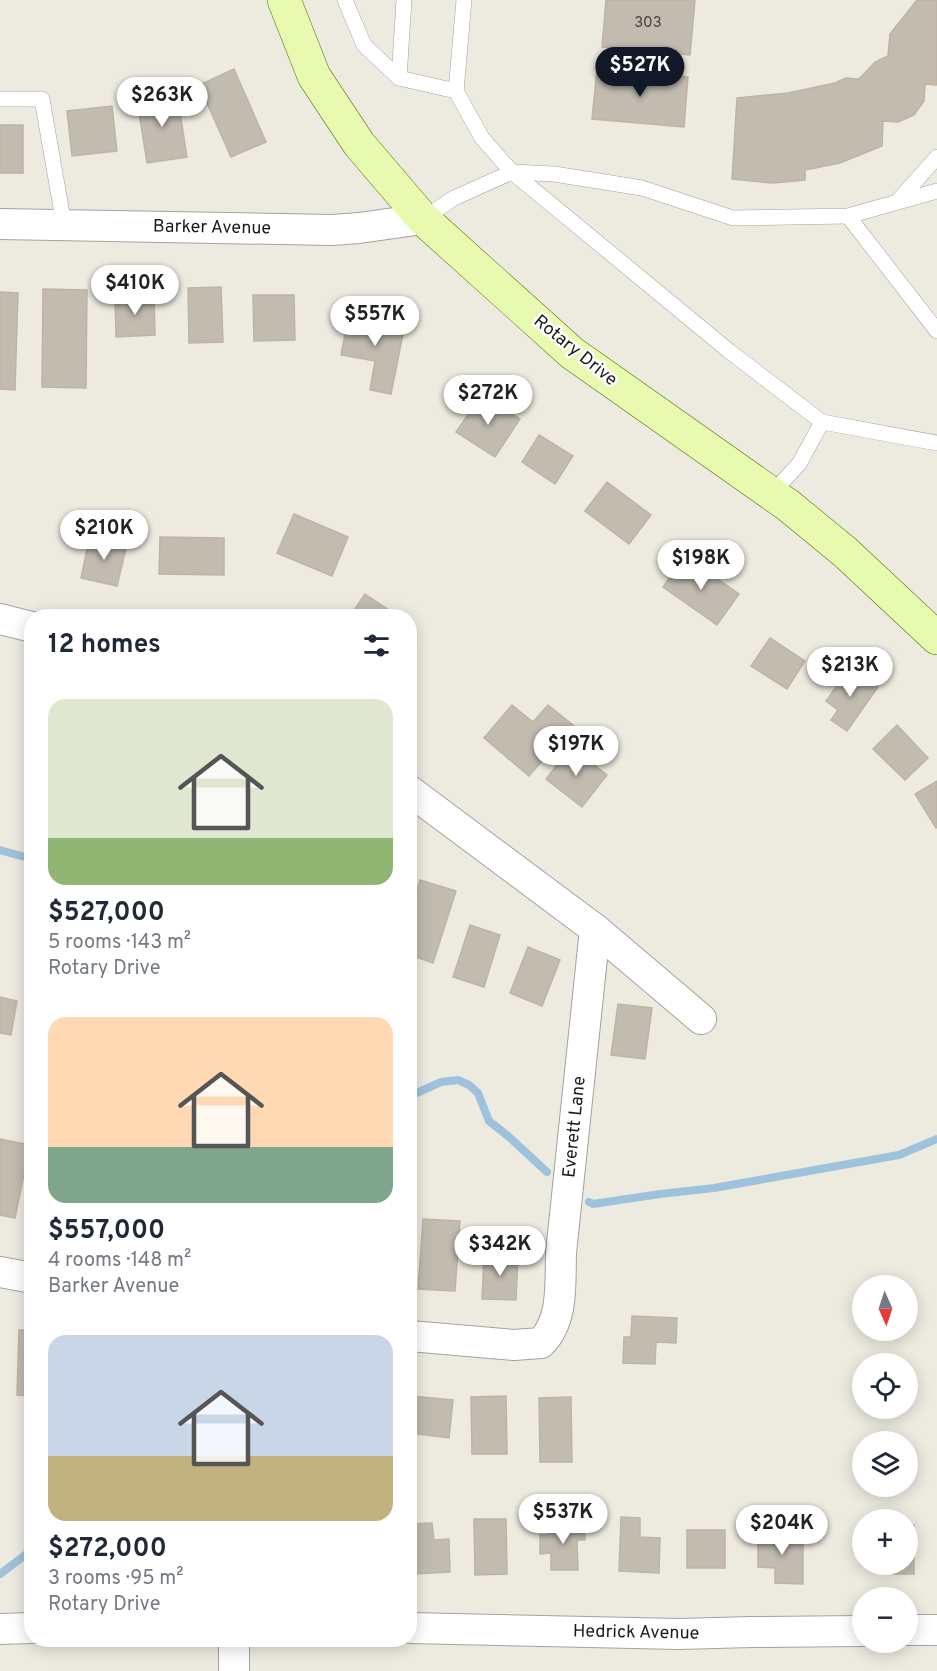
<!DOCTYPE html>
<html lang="en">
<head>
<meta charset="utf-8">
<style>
  :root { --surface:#fff; --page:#f6f6f7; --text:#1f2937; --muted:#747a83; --accent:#111827 }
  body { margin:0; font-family:Overpass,sans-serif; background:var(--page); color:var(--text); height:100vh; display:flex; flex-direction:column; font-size:22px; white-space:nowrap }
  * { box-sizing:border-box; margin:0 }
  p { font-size:20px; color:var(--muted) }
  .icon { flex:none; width:33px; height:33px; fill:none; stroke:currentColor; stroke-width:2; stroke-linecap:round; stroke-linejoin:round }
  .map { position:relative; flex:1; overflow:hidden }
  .panel { position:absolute; left:24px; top:609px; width:393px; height:1038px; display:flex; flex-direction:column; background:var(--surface); border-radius:24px; box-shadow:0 3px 15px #0003 }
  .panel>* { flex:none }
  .needle { width:39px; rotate:177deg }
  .buttons { position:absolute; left:852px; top:1275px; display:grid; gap:12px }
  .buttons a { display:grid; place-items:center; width:66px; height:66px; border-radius:50%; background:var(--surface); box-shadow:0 3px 15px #0003; font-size:30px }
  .price { position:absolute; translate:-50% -51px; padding:0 14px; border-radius:21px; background:#fff; color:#222; font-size:20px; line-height:39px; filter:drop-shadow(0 2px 3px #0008) }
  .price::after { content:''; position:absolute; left:50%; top:36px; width:18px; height:14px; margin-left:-9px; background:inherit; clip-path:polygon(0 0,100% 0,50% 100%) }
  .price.current { background:var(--accent); color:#fff }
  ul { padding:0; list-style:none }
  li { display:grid; align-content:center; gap:12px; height:318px; padding:0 24px }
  li span { display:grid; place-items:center; height:186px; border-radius:18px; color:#555 }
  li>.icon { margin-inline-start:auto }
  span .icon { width:108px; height:108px; fill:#fffc; stroke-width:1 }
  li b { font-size:26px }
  h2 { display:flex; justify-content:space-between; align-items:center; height:72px; padding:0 24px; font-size:26px }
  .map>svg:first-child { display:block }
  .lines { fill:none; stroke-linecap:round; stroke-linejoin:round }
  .stream { stroke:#9ec2dc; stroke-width:8 }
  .building { fill:#c1bbb0; stroke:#bfb4a2; stroke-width:1.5 }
  .lane-casing { stroke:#a2a2a2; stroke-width:16 }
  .street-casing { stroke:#a2a2a2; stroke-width:32 }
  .secondary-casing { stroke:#4f7102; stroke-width:34 }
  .lane { stroke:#fff; stroke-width:15 }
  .street { stroke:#fff; stroke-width:30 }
  .secondary { stroke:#e8fab0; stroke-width:33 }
  .labels { text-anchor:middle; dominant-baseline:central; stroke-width:5; stroke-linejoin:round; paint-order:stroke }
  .number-label { font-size:15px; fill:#444340 }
  .street-label { font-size:18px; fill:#1b1b1b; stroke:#fff }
</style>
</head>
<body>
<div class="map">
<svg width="937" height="1671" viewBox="0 0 937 1671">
  <rect width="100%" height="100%" fill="#edebe0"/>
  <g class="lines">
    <g class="stream">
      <path d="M0,850L32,859"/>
      <path d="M410,1096L441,1082L458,1080L469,1085L478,1093L489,1121L508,1136L547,1172"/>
      <path d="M589,1202L593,1204L660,1194L714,1188L899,1155L937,1139"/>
      <path d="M0,1574L32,1550"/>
    </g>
  </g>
  <g class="building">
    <path d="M606,0H695L690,55L602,47Z"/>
    <path d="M917,0H937V85L925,84L924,101L914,115L898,122L883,121L882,146L840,163L805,170V180L773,183L732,179L737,98L788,93L835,83L846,78L859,79L875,62L888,56L890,34Z"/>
    <path d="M234,69L266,142L231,157L199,85Z"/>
    <path d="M597,69L688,77L684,127L592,119Z"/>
    <path d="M177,93L187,157L147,163L137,100Z"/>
    <path d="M112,106L117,151L72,156L67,111Z"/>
    <rect x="0" y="125" width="23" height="48"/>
    <path d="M221,287L223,342L189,343L188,288Z"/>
    <path d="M43,289L87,290L86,388L42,387Z"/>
    <path d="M0,292L18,293L15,390L0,389Z"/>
    <path d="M154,295L155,335L116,337L115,296Z"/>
    <path d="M253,295H294L295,340L254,341Z"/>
    <path d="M349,313L405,324L391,394L370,390L375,361L341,355Z"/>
    <path d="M482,394L520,419L495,457L456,432Z"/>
    <path d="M539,435L573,456L555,484L522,462Z"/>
    <path d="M607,482L651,515L629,544L585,511Z"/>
    <path d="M294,514L348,537L332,576L277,553Z"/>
    <path d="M90,535L127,544L117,586L81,578Z"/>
    <path d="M160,537L224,538V575L159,574Z"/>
    <path d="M684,556L739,594L717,625L663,587Z"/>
    <path d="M365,594L392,612L389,616H350Z"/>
    <path d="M770,638L805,661L787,689L751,666Z"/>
    <path d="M849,668L878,687L847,731L831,720L838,710L826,701Z"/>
    <path d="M512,705L533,722L548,705L573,725L529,776L484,738Z"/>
    <path d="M897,725L928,758L905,780L873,749Z"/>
    <path d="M571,747L607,775L582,807L546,779Z"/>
    <path d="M937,781V827L936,828L915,794Z"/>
    <path d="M420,880L456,891L433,963L410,955V911Z"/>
    <path d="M470,925L500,935L484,987L453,977Z"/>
    <path d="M528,947L560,960L542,1006L510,993Z"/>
    <path d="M0,997L17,1001L11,1035L0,1033Z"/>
    <path d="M618,1004L652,1008L645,1059L611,1055Z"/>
    <path d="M0,1139L30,1145L15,1218L0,1215Z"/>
    <path d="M423,1219L460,1221L455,1291L418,1289Z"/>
    <path d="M484,1254L518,1255L516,1300L482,1299Z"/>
    <path d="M632,1316L677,1318L676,1343L656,1342L655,1364L623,1363L624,1337H631Z"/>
    <path d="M19,1330H32V1396L17,1395Z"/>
    <path d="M411,1396L453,1400L449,1438L410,1433Z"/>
    <path d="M506,1396L507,1454H472L471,1397Z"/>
    <path d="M571,1397L572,1462H540L539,1398Z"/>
    <path d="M621,1517L640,1518V1537L660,1538L659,1573L619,1571Z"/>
    <path d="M474,1519H506L507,1574L475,1575Z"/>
    <path d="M432,1523L434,1540L449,1539L450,1572L413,1574L410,1524Z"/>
    <path d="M584,1523L585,1540H577L578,1570H551V1553L540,1554V1535H548V1524Z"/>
    <path d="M908,1525H914V1574H893V1566L862,1565V1538V1564H908Z"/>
    <rect x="687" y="1530" width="38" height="38"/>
    <path d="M758,1533L803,1534V1584L775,1583V1568L758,1567Z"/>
  </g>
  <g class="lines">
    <g class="lane-casing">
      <g id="lane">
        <path d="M345,0L364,45L399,78L456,91L482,138L512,172L729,351L822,422L937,443"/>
        <path d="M399,78L404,0"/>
        <path d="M456,91L464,0"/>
        <path d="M0,99H42L64,225"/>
        <path d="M897,202L937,157"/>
        <path d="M848,216L937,331"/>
        <path d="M423,219L454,198L512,172L554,174L642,188L733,218L848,216L937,191"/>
        <path d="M771,494L799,464L822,422"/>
      </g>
    </g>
    <g class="street-casing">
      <g id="street">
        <path d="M0,224L332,230L359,228L423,219"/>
        <path d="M0,619L32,627"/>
        <path d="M410,791L595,929L701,1019"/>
        <path d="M0,1272L32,1278"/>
        <path d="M410,1336L514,1345L541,1343C564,1320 560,1283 561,1253L595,929"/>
        <path d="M410,1628L679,1634L752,1632L862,1631"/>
        <path d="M0,1629L32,1628"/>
        <path d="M908,1630H937"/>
        <path d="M234,1640V1671"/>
      </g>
    </g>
    <g class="secondary-casing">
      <path id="secondary" d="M284,0L314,76L359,144L423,219L572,353L789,506L845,552L937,638"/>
    </g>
    <use href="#lane" class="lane"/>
    <use href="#street" class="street"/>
    <use href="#secondary" class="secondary"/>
  </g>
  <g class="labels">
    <g class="number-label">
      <text x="648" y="23">303</text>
    </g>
    <g class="street-label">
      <text transform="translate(212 228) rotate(1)">Barker Avenue</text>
      <text transform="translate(575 351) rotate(39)">Rotary Drive</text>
      <text transform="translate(575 1127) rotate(-84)">Everett Lane</text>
      <text transform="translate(636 1633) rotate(1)">Hedrick Avenue</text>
    </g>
  </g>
</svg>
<div class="buttons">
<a><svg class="needle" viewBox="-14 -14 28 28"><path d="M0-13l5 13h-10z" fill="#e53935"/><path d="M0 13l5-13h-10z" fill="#747a83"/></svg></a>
<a><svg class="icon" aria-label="locate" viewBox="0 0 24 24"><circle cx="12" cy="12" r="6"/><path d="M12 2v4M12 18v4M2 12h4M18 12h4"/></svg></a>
<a><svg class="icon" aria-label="layers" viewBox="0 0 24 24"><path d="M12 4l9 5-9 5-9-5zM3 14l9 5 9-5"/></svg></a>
<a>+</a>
<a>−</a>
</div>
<b class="price current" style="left:640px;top:98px">$527K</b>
<b class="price" style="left:162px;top:128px">$263K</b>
<b class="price" style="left:135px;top:316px">$410K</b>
<b class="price" style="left:375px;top:347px">$557K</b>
<b class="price" style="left:488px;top:426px">$272K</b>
<b class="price" style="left:104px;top:561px">$210K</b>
<b class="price" style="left:701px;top:591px">$198K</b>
<b class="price" style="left:850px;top:698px">$213K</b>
<b class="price" style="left:576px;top:777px">$197K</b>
<b class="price" style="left:500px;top:1277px">$342K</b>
<b class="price" style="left:563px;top:1545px">$537K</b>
<b class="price" style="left:782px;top:1556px">$204K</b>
<section class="panel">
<h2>12 homes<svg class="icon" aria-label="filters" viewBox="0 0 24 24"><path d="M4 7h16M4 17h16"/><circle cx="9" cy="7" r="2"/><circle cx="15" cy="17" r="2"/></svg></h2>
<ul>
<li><span style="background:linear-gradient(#dfe7d0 75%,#8fb573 0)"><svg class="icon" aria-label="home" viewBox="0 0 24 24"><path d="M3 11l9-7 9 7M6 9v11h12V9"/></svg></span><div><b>$527,000</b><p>5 rooms · 143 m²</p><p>Rotary Drive</p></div></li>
<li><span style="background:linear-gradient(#ffd9b3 70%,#7fa58c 0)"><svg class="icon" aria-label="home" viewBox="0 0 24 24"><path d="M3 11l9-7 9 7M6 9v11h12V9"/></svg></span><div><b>$557,000</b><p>4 rooms · 148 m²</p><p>Barker Avenue</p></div></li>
<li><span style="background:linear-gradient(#c9d6e8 65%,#c2b280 0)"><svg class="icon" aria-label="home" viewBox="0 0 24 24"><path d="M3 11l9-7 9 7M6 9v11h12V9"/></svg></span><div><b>$272,000</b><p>3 rooms · 95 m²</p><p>Rotary Drive</p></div></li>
</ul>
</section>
</div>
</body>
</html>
